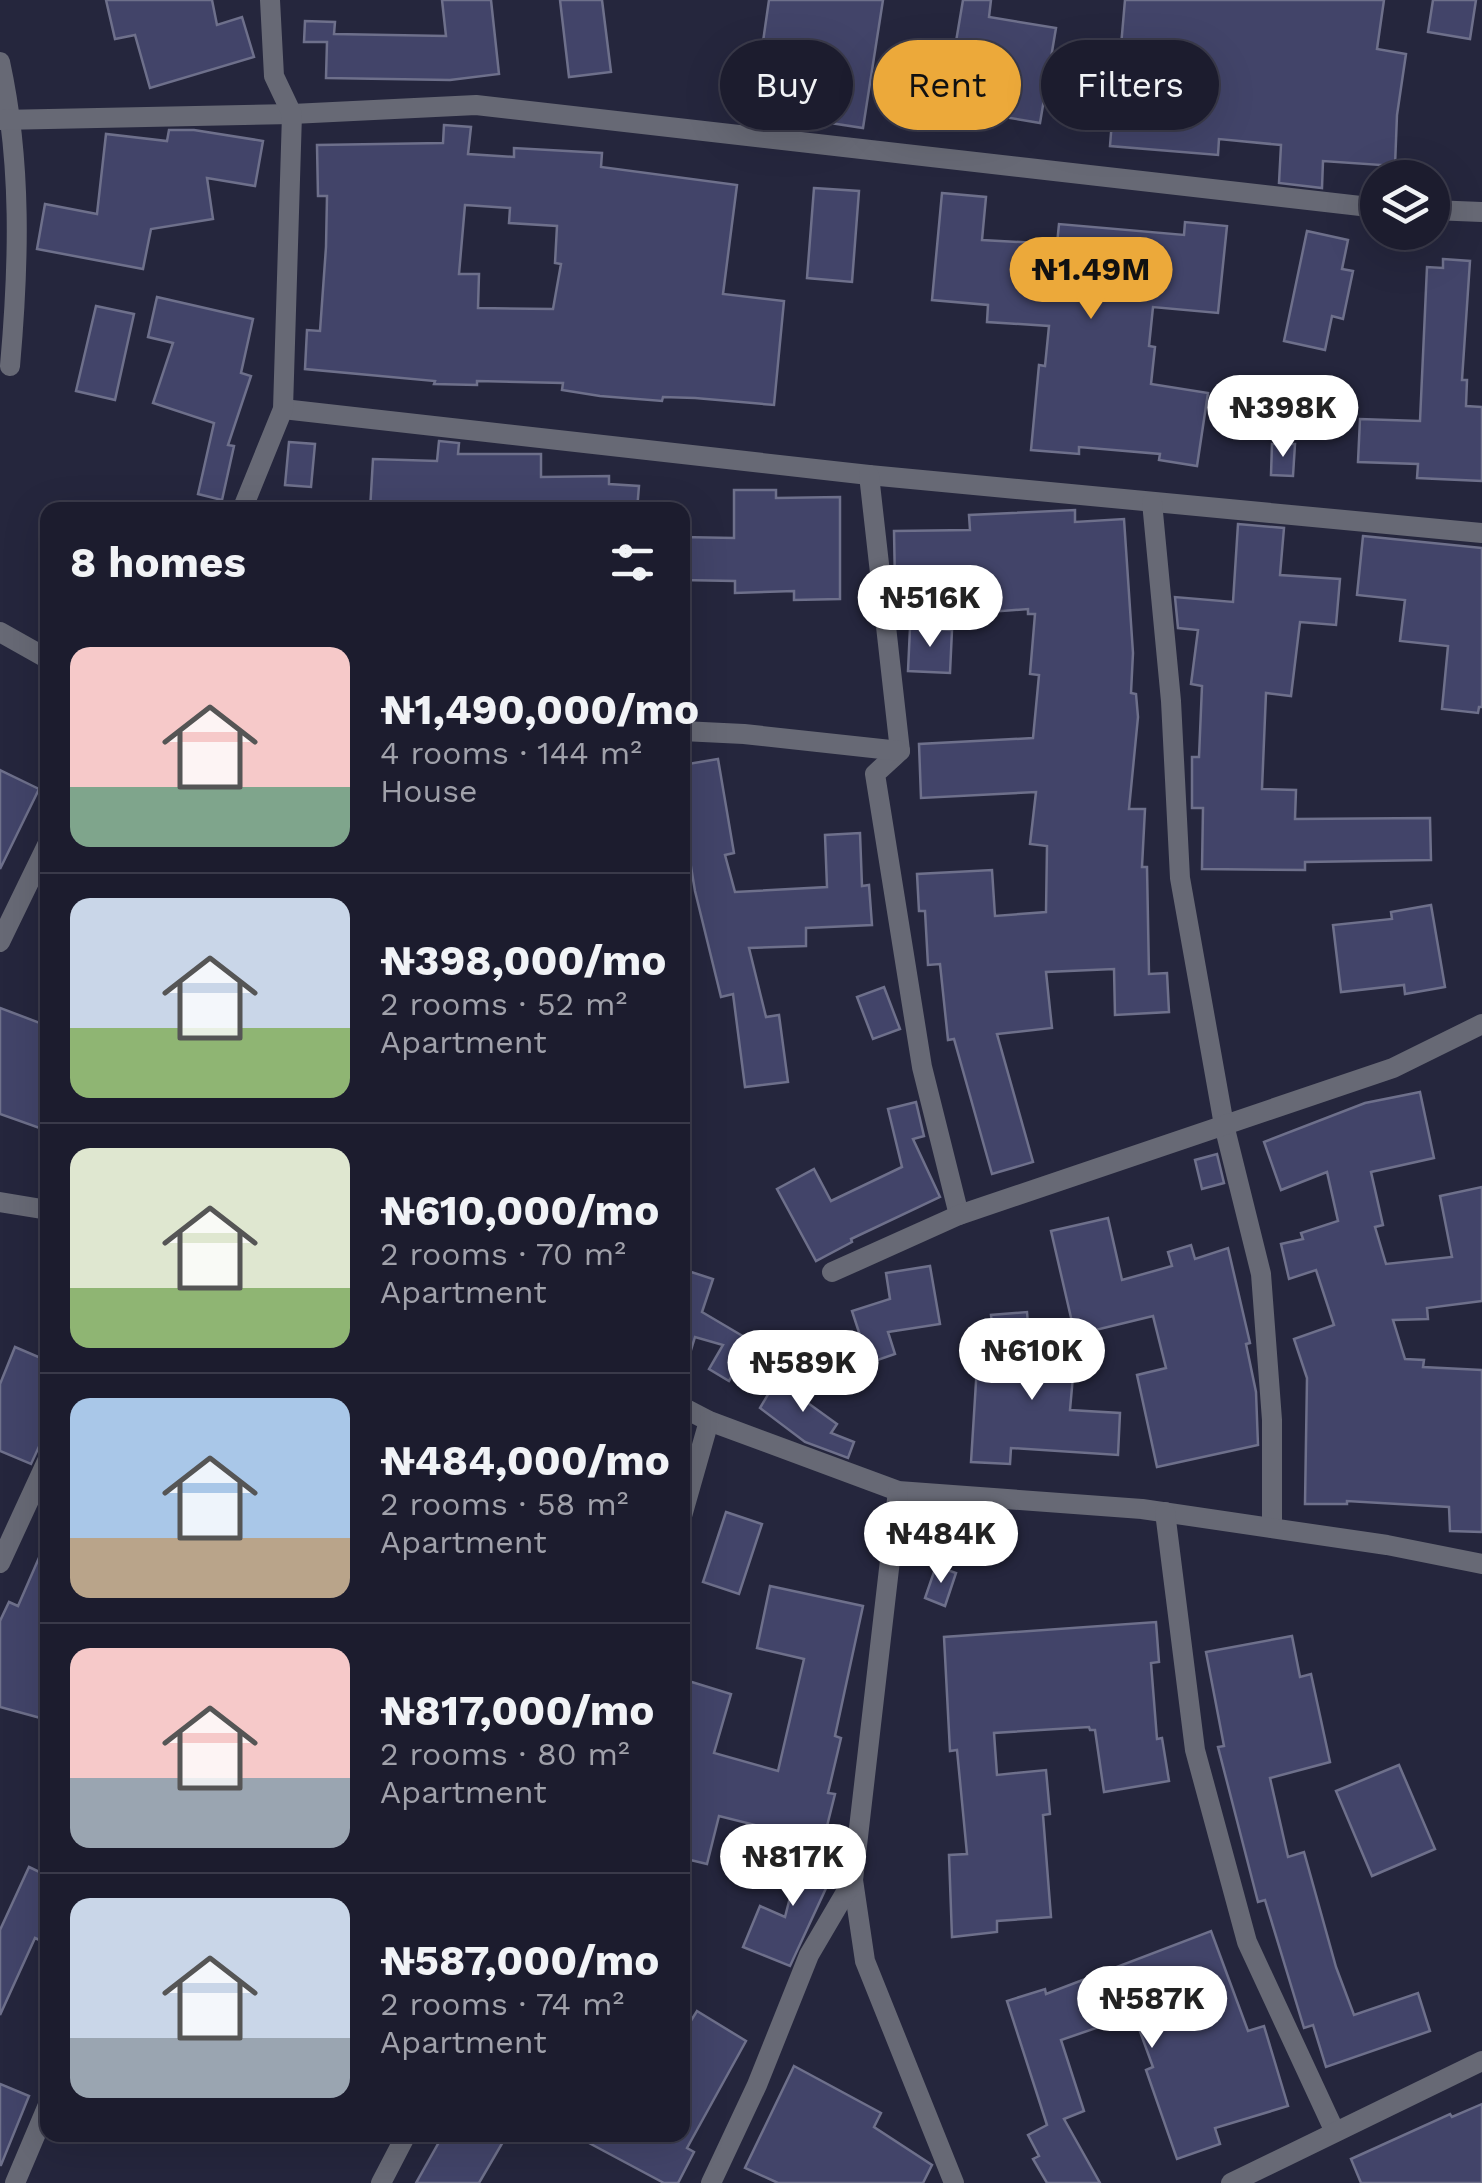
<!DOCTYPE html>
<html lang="en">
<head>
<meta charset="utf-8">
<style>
  :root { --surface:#1c1c2e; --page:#252536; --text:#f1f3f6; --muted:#a0a1aa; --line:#3a3a4a; --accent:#eca93a }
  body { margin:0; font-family:"Work Sans",sans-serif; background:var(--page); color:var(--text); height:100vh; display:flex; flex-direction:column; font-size:38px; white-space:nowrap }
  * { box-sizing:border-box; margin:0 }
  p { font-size:32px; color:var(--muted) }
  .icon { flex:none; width:55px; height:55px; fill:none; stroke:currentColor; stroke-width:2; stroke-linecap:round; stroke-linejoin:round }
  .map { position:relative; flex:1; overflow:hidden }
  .panel { position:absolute; left:40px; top:502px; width:650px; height:1640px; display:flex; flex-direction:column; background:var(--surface); border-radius:20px; box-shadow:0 10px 40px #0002,0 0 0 2px var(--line) }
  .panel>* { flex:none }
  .banner { position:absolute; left:720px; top:40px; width:610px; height:90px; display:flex; gap:20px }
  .tools { position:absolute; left:1360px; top:160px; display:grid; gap:20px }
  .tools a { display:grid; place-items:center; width:90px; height:90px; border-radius:50%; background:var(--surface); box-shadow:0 10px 40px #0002,0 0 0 2px var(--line); font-size:50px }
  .price { position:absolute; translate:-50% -85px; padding:0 22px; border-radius:35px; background:#fff; color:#222; font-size:32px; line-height:65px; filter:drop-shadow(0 2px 5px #0008) }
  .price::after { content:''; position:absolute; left:50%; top:60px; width:30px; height:22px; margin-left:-15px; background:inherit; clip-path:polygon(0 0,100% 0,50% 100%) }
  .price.selected { background:var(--accent); color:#111 }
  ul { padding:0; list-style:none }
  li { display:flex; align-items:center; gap:30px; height:250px; padding:0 30px }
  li+li { border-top:2px solid var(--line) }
  li span { display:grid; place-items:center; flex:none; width:280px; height:200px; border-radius:20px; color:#555 }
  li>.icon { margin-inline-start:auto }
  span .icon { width:120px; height:120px; fill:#fffc; stroke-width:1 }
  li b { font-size:42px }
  h2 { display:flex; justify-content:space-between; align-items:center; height:120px; padding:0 30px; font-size:42px }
  .pill { padding:0 35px; border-radius:45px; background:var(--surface); box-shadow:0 10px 40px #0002,0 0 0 2px var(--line); font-size:35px; line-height:90px }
  .pill.selected { background:var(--accent); color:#111 }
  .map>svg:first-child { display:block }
  .building { fill:#424469; stroke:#6e708b; stroke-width:2.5; fill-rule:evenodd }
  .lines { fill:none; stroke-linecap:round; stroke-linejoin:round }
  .street { stroke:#676975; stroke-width:20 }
</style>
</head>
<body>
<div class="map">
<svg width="1482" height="2183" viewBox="0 0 1482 2183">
  <rect width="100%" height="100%" fill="#25263d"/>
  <g class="building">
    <path d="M106,0H212L217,25L242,17L254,57L150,88L135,35L115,39Z"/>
    <path d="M442,0H491L499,74L450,80L326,78L327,42H304L305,21L335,22L334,34L446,36Z"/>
    <path d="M560,0H602L611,72L569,77Z"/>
    <path d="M769,0H883L863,128L753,111Z"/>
    <path d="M963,0H991L989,17L1056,28L1040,123L980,113L979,118L958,114L960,104L946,101Z"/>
    <path d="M1125,0H1384L1377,49L1406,54L1397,115L1395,166L1323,161L1322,188L1279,183L1281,145L1219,139L1218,155L1110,146L1118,45L1121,46Z"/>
    <path d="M1433,0H1476L1470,39L1428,32Z"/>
    <path d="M444,125L471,127L468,154L514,157V148L602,153L601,167L737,185L723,294L784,301L774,405L695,398L663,397L662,401L600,396L562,390L563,383L477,381V385L434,384L435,381L305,369L307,330L320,331L326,247L327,196H318L317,145L443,143ZM465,205L510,208L509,223L557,226L555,263L561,264L553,309L478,308L479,274H459Z"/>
    <path d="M169,130H194L263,141L255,186L207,178L213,219L151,229L143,269L37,249L45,204L97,214L106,134L167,141Z"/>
    <path d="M814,188L859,191L852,282L807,278Z"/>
    <path d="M942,193L986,197L982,240L1057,244L1059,224L1184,235L1185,222L1227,226L1218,313L1153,307L1149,346L1155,347L1151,384L1208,393L1197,466L1159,460L1160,454L1079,447V454L1031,450L1039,365L1045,366L1049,326L987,322L988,305L932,300Z"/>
    <path d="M1307,231L1348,240L1342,269L1353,271L1343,319L1332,316L1325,350L1284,341Z"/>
    <path d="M1443,259L1470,261L1462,380H1467L1466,406L1482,407V481L1417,478L1418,464L1358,462L1360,419L1420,421L1427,267L1443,268Z"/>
    <path d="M157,297L253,319L241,373L251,376L228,445L234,446L222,500L198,494L214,423L153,403L173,343L148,337Z"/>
    <path d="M96,306L134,314L115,400L76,391Z"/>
    <path d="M439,441L459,443L458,454H541V477L609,476V484L639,486L637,510H370L373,459L437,461Z"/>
    <path d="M289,442L315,444L311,487L285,485Z"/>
    <path d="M1272,444H1295L1293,476L1271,475Z"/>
    <path d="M734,490H776V498L840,497V599L794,600V591L735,593V581L682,580V537L734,538Z"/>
    <path d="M1075,510V522L1124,519L1133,653L1131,693L1136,694L1138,717L1129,809H1145L1142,867H1147L1149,974L1167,973L1169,1012L1115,1015L1114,969L1046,972L1052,1028L997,1034L1033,1162L992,1174L954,1039L948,1040L940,964L928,965L925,911H919L917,874L992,870L995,916L1046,912L1047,846L1030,844L1036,792L921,798L919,744L1033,738L1039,675L1030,674L1035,614H1028V609L976,613L974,584H895L894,531L970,530L969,515Z"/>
    <path d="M1238,524L1284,528L1280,575L1340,579L1336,625L1300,622L1291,696L1266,693L1262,789L1296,790L1295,819L1430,818L1431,860L1305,862V870L1202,869L1203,808H1192V757H1199L1202,686L1191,684L1198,630L1178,628L1175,597L1233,602Z"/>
    <path d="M1363,536L1482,548V707H1479L1478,713L1442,709L1448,646L1400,641L1405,600L1357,595Z"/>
    <path d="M910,628L952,630L950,673L908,671Z"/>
    <path d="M718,759L734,853L725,855L735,892L827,887L825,835L860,833L862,886L869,885L872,925L806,928V946L749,948L766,1017L779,1015L788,1082L745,1087L733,994L721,997L695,891L682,812V765Z"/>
    <path d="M0,770L39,789L0,869Z"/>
    <path d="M1431,905L1445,987L1405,994L1404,985L1341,992L1333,925L1392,919L1391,912Z"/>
    <path d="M884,987L900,1029L873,1039L857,997Z"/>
    <path d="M0,1008L48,1026V1131L0,1114Z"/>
    <path d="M1420,1092L1434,1158L1371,1172L1383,1225L1375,1227L1386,1264L1452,1257L1440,1196L1482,1187V1301L1427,1308L1428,1319L1393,1320L1405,1359L1424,1360L1423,1367L1482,1370V1532L1450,1531L1449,1507L1347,1501V1504H1305L1307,1378L1294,1339L1334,1325L1316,1270L1289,1279L1281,1244L1303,1239L1301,1233L1338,1221L1327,1172L1281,1190L1264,1142L1365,1103Z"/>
    <path d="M916,1102L924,1136L913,1139L940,1197L851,1239L852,1242L816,1261L777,1189L814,1169L831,1201L902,1167L888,1109Z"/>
    <path d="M1217,1154L1224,1183L1202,1189L1195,1160Z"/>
    <path d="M1108,1218L1122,1280L1172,1266L1168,1252L1191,1245L1195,1259L1228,1248L1250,1343L1246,1344L1256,1392L1258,1445L1157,1467L1137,1375L1166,1368L1153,1316L1075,1335L1051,1231Z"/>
    <path d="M930,1266L940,1324L888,1332L895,1354L869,1363L852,1311L890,1299L886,1273Z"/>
    <path d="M682,1269L713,1279L702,1312L768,1351L765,1358L746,1352L729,1381L709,1369L723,1345L695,1337L688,1360H682Z"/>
    <path d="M1027,1312L1031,1362L1074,1365L1070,1410L1120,1413L1118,1455L1011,1448L1010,1464L971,1462L977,1366L996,1367L991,1315Z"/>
    <path d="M15,1347L48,1361V1427L31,1464L0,1451V1384Z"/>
    <path d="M786,1364L805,1375L794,1393L837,1424L831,1433L854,1442L848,1458L805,1442L760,1408Z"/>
    <path d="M726,1512L762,1524L739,1594L703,1582Z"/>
    <path d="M48,1537V1720L0,1707V1621L9,1602L18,1606Z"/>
    <path d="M936,1566L956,1573L945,1606L925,1598Z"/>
    <path d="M770,1586L863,1606L835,1736L841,1738L828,1793L835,1794L823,1842L719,1816L707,1864L682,1858V1679L731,1694L714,1753L778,1771L804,1659L757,1648Z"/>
    <path d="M1156,1622L1159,1662L1151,1663L1157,1739L1162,1738L1169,1781L1104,1792L1095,1730H1090L1089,1727L994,1733L997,1775L1046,1770L1050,1814L1043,1815L1051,1917L997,1921V1932L952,1937L949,1855L967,1854L957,1750L950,1751L944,1637Z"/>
    <path d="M1292,1636L1300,1677L1311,1674L1330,1762L1270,1778L1288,1857L1304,1852L1336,1967L1354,2015L1418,1993L1430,2031L1326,2067L1313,2025L1304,2028L1265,1900L1258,1902L1218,1747L1224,1746L1206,1652Z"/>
    <path d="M1399,1765L1435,1849L1372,1876L1336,1791Z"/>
    <path d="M804,1843L836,1852L827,1886L790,1966L743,1947L760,1906L785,1917Z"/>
    <path d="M29,1867L48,1876V1944L35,1938L0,2015V1930Z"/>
    <path d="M1211,1931L1248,2031L1264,2026L1288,2106L1215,2128L1220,2144L1177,2159L1146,2070L1153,2067L1134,2015L1061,2040L1084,2111L1064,2119L1100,2183H1047L1033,2159L1039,2156L1028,2135L1047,2125L1007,2001L1045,1989L1046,1994Z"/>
    <path d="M697,2011L746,2041L687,2148L694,2152L678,2183H664L574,2135H682V2035Z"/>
    <path d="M794,2066L881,2113L874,2127L932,2165L923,2183H778L745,2168Z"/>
    <path d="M0,2084L29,2096L1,2165H0Z"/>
    <path d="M1482,2104V2183H1361L1351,2159L1450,2114L1452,2117Z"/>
    <path d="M443,2135H507L479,2183H416Z"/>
  </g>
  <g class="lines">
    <g class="street">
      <path d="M0,62C22,163 19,264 10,366"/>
      <path d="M0,120L292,114L476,105L1378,208"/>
      <path d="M1432,210L1482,212"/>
      <path d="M283,409L869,475L1482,533"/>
      <path d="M869,475L900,751L875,774L922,1067L959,1215"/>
      <path d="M1152,502L1171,701L1180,878L1224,1125L1261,1274L1272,1420V1528"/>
      <path d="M242,510L283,409L292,114L274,76L270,0"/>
      <path d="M0,632L48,659"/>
      <path d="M682,731L744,734L900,751"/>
      <path d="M0,942L48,843"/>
      <path d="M0,1202L48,1210"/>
      <path d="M832,1272L959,1215L1393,1068L1482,1024"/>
      <path d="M682,1407L709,1421L898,1491L1142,1509L1387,1545L1482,1564"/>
      <path d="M898,1491L853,1880L865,1961L954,2183"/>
      <path d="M1165,1512L1195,1750L1247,1942L1335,2132"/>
      <path d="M682,1516L709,1421"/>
      <path d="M0,1563L48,1459"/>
      <path d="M15,2183L48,2105"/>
      <path d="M381,2183L406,2135"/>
      <path d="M711,2183L757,2085L809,1955L853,1880"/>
      <path d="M1231,2183L1482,2061"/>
    </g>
  </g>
</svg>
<div class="tools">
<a><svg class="icon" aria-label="layers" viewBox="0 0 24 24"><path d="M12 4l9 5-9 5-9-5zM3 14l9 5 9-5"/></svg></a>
</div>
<b class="price selected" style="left:1091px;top:322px">₦1.49M</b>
<b class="price" style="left:1283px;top:460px">₦398K</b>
<b class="price" style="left:930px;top:650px">₦516K</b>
<b class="price" style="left:1032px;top:1403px">₦610K</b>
<b class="price" style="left:803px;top:1415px">₦589K</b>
<b class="price" style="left:941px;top:1586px">₦484K</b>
<b class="price" style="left:793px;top:1909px">₦817K</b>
<b class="price" style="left:1152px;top:2051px">₦587K</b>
<div class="banner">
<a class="pill">Buy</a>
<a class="pill selected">Rent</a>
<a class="pill">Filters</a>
</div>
<section class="panel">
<h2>8 homes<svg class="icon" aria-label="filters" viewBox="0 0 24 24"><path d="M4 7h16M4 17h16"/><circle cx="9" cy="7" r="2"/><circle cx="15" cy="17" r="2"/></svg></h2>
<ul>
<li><span style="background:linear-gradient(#f6c9c9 70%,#7fa58c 0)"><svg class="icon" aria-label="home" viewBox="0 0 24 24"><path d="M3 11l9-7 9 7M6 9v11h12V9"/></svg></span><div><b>₦1,490,000/mo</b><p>4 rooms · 144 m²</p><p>House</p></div></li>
<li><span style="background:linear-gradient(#c9d6e8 65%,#8fb573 0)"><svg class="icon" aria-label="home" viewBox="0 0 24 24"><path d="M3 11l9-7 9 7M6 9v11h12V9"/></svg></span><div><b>₦398,000/mo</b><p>2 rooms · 52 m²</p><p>Apartment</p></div></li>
<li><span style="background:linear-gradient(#dfe7d0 70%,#8fb573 0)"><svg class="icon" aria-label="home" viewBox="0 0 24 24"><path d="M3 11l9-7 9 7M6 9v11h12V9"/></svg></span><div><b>₦610,000/mo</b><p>2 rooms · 70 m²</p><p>Apartment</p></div></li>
<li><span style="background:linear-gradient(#a9c7e8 70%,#b9a48a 0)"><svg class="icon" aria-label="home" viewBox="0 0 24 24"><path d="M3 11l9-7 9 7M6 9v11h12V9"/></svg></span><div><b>₦484,000/mo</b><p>2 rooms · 58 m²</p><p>Apartment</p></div></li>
<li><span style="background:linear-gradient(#f6c9c9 65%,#9aa5b1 0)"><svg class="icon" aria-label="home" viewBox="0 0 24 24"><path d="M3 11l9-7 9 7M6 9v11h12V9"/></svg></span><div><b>₦817,000/mo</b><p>2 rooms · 80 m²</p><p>Apartment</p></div></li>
<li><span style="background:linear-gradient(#c9d6e8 70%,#9aa5b1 0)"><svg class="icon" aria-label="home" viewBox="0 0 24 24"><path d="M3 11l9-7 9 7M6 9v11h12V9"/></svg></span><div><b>₦587,000/mo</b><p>2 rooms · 74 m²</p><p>Apartment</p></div></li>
</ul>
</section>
</div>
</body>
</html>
